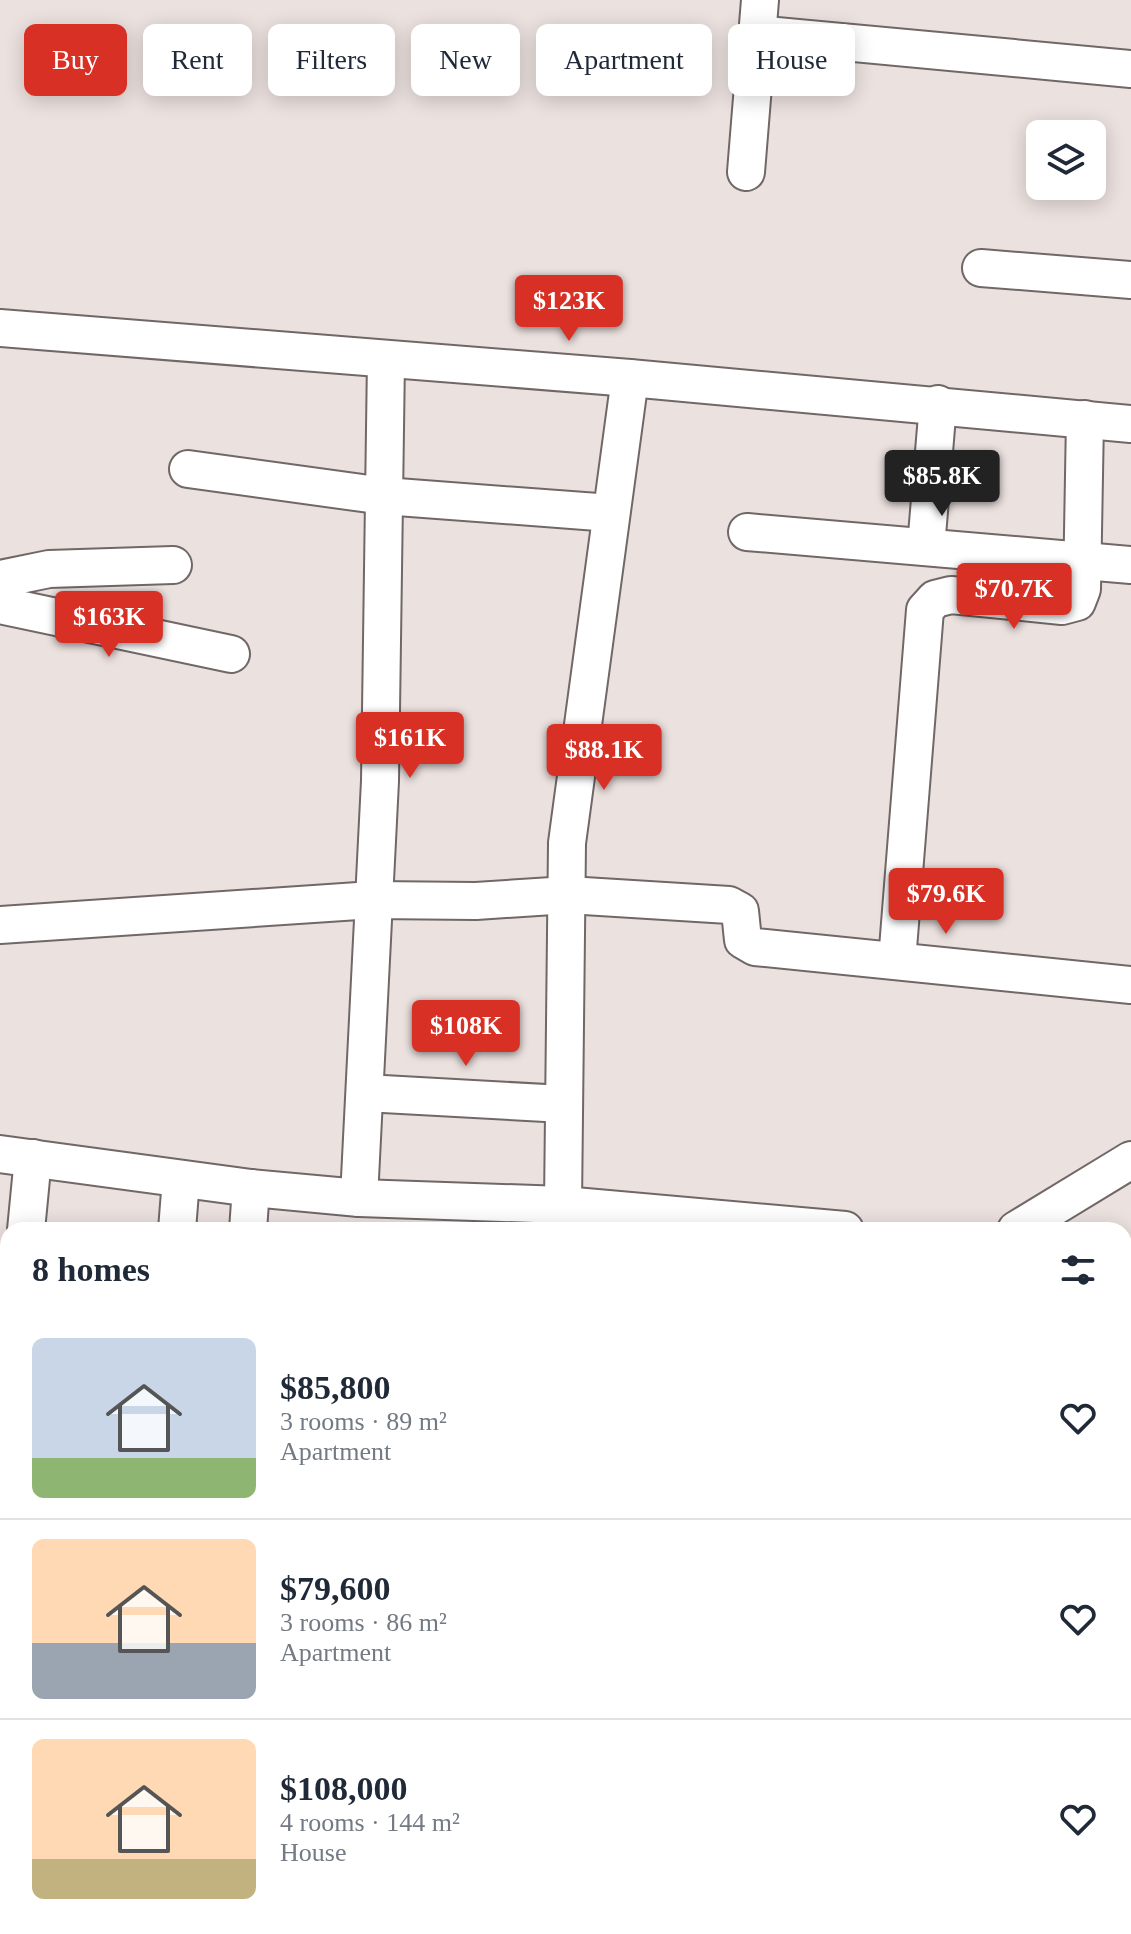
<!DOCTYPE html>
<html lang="en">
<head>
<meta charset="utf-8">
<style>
  :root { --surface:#fff; --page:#f2f2f3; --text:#1f2937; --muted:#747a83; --line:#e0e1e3; --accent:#d93025 }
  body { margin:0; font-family:"Times New Roman",serif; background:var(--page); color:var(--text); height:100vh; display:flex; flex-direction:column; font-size:30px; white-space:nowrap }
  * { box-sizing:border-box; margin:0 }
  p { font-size:26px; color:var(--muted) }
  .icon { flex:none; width:44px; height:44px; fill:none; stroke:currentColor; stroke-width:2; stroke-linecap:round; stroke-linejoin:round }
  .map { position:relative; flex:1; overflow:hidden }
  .details { position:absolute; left:0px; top:1222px; width:1132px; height:712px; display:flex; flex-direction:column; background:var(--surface); border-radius:24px 24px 0 0; box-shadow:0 4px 20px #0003 }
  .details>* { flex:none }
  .banner { position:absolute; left:24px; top:24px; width:1084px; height:72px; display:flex; gap:16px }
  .controls { position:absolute; left:1026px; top:120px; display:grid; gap:16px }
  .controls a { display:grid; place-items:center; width:80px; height:80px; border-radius:12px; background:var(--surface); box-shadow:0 4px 20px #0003; font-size:40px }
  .price { position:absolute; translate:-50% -68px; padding:0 18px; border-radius:8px; background:var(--accent); color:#fff; font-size:26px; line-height:52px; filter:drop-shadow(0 2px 4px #0008) }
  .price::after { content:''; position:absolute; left:50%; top:48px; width:24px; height:18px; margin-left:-12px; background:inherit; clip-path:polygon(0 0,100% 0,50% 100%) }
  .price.selected { background:#222; color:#fff }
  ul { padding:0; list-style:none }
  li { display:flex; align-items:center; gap:24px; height:200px; padding:0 32px }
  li+li { border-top:2px solid var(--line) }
  li span { display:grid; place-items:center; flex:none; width:224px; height:160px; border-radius:12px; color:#555 }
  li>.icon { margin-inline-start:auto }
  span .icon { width:96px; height:96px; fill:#fffc; stroke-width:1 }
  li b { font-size:34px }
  h2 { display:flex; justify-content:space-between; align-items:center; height:96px; padding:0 32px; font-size:34px }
  .tag { padding:0 28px; border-radius:12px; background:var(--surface); box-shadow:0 4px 20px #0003; font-size:28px; line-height:72px }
  .tag.selected { background:var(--accent); color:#fff }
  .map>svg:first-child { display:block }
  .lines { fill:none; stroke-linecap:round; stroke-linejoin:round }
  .minor-casing { stroke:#706766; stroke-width:40 }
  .minor { stroke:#fff; stroke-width:36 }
  .rail-casing { stroke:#4a4544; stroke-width:9 }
  .rail { stroke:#ebe1df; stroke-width:6; stroke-dasharray:18; stroke-linecap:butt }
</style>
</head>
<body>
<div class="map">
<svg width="1131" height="1934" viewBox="0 0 1131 1934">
  <rect width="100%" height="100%" fill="#ebe1df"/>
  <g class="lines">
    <g class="minor-casing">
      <g id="minor">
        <path d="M757,34L1131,69"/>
        <path d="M746,172L760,0"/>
        <path d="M981,268L1131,280"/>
        <path d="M0,328L630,378L1131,424"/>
        <path d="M188,469L384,496L611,513"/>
        <path d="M747,532L1131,565"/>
        <path d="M926,547L938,404"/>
        <path d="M0,579L49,569L173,565"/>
        <path d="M0,605L231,654"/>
        <path d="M0,925L373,900L476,901L568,895L729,905L740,911L743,940L755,947L1131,985"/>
        <path d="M897,961L925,610L935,599L951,595L1062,606L1077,602L1082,589L1085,419"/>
        <path d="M365,1093L564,1104"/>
        <path d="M0,1154L251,1188L359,1198L563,1205L845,1230"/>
        <path d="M359,1198L380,781L386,359"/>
        <path d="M563,1205L567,843L630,378"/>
        <path d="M26,1230L33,1158"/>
        <path d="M177,1230L181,1179"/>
        <path d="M248,1230L251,1188"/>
        <path d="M1016,1230L1131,1160"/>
        <path d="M0,1509L8,1424"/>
        <path d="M0,1812L8,1807"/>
        <path d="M1124,1829H1131"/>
        <path d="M1030,1934L1031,1926"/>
      </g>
    </g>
    <use href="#minor" class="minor"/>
    <g class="rail-casing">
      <g id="rail">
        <path d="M1124,1397L1131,1393"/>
        <path d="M198,1934L212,1926"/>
      </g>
    </g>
    <use href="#rail" class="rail"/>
  </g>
</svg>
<div class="controls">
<a><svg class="icon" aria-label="layers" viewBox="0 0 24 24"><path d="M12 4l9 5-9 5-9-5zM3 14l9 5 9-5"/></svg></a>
</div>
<b class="price" style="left:569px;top:343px">$123K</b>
<b class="price selected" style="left:942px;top:518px">$85.8K</b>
<b class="price" style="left:1014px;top:631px">$70.7K</b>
<b class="price" style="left:109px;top:659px">$163K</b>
<b class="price" style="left:410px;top:780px">$161K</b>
<b class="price" style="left:604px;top:792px">$88.1K</b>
<b class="price" style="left:946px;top:936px">$79.6K</b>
<b class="price" style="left:466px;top:1068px">$108K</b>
<div class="banner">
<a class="tag selected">Buy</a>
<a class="tag">Rent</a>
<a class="tag">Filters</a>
<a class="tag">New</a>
<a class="tag">Apartment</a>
<a class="tag">House</a>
</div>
<section class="details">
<h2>8 homes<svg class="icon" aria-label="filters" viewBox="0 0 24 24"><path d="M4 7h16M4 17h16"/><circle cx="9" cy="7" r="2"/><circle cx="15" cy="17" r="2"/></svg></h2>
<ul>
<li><span style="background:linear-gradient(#c9d6e8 75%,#8fb573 0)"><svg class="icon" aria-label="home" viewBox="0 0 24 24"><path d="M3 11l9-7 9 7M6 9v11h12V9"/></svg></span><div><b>$85,800</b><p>3 rooms · 89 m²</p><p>Apartment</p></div><svg class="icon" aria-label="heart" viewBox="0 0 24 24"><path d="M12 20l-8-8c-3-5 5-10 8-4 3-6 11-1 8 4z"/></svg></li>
<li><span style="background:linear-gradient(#ffd9b3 65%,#9aa5b1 0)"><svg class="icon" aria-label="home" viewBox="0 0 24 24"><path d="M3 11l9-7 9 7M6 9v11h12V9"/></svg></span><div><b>$79,600</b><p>3 rooms · 86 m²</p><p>Apartment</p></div><svg class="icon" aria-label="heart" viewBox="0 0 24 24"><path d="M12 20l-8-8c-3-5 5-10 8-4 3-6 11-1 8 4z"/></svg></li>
<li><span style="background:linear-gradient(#ffd9b3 75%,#c2b280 0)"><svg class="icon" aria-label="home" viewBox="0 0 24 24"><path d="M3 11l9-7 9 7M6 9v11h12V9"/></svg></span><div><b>$108,000</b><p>4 rooms · 144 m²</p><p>House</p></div><svg class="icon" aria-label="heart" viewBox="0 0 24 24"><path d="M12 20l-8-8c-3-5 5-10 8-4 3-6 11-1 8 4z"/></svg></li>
</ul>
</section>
</div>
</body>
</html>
